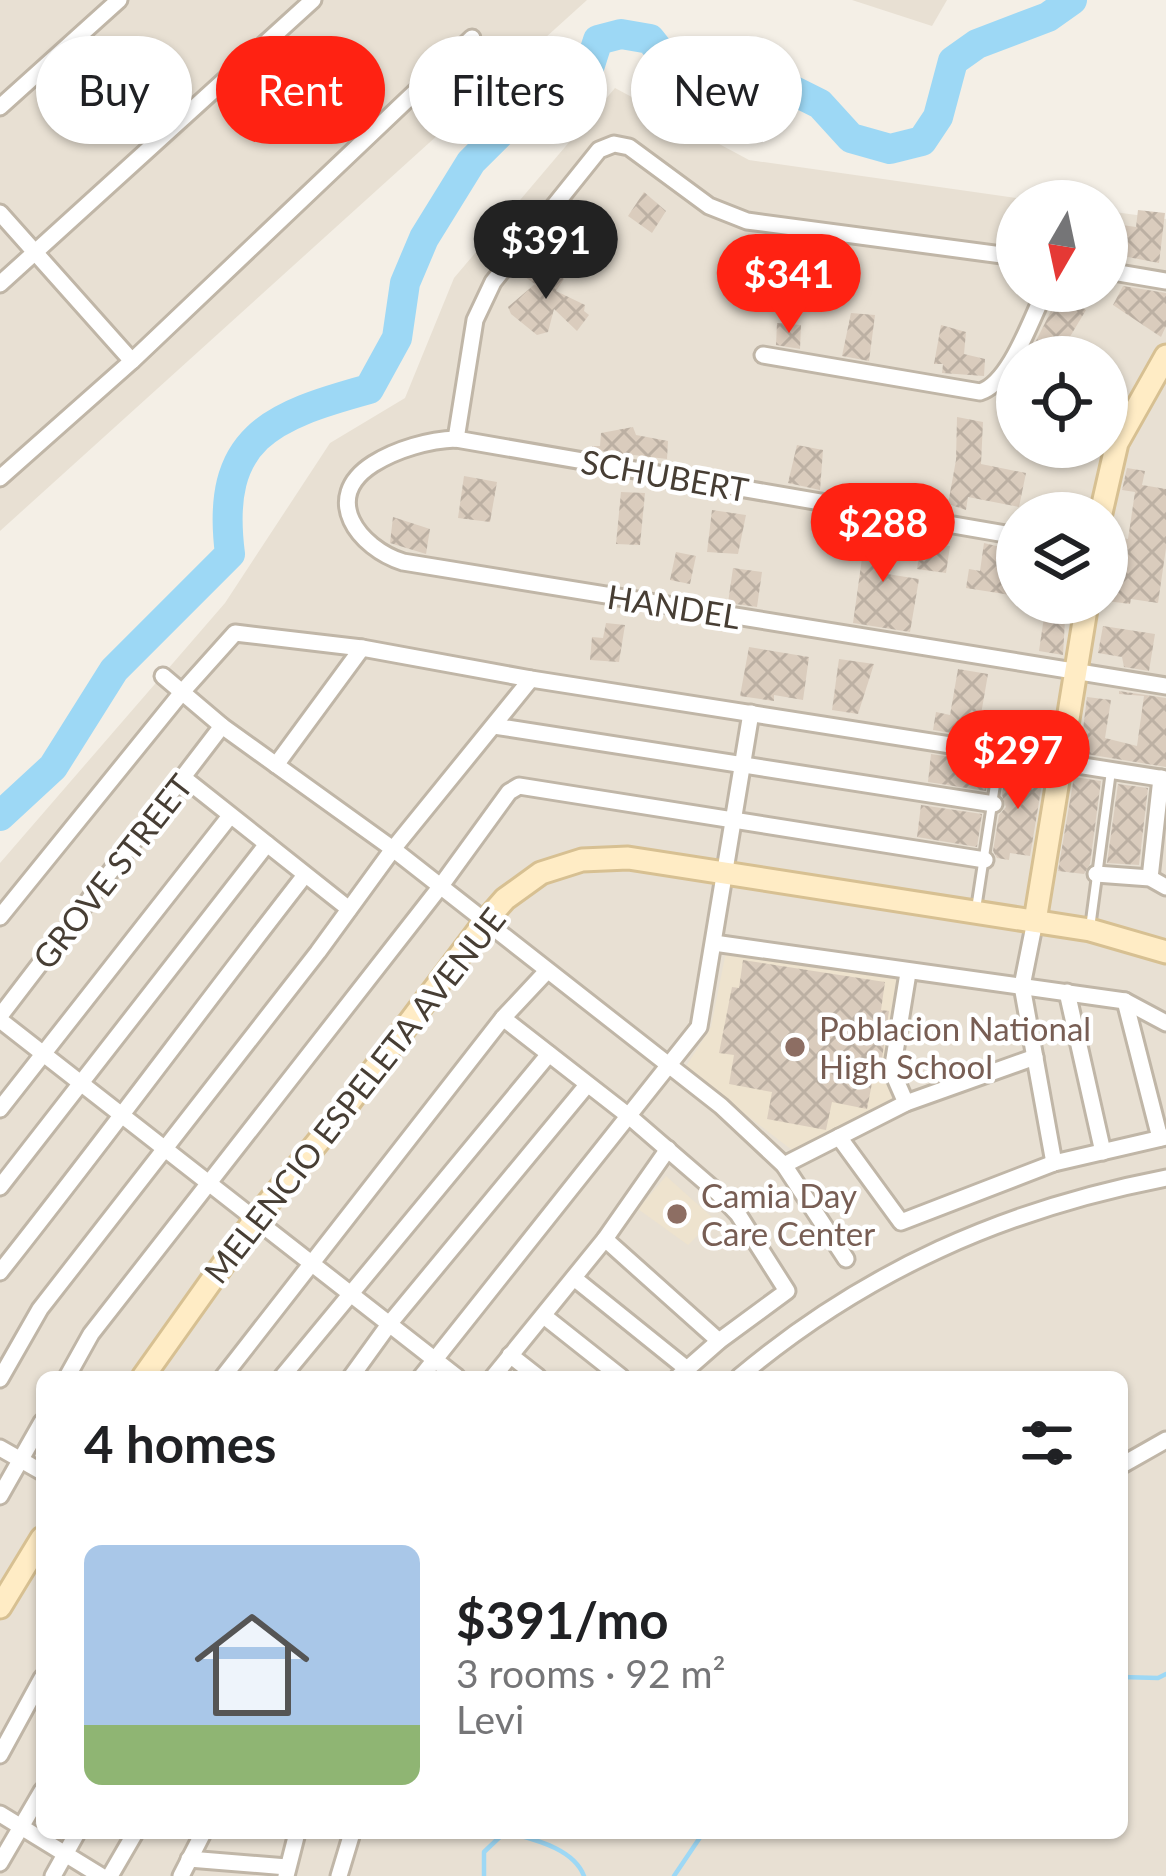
<!DOCTYPE html>
<html lang="en">
<head>
<meta charset="utf-8">
<style>
  :root { --surface:#fff; --page:#f6f6f6; --text:#202124; --muted:#757577; --line:#e0e0e0; --accent:#ff2212 }
  body { margin:0; font-family:Lato,sans-serif; background:var(--page); color:var(--text); height:100vh; display:flex; flex-direction:column; font-size:45px; white-space:nowrap }
  * { box-sizing:border-box; margin:0 }
  p { font-size:39px; color:var(--muted) }
  .icon { flex:none; width:66px; height:66px; fill:none; stroke:currentColor; stroke-width:2; stroke-linecap:round; stroke-linejoin:round }
  .map { position:relative; flex:1; overflow:hidden }
  .sheet { position:absolute; left:36px; top:1371px; width:1092px; height:468px; display:flex; flex-direction:column; background:var(--surface); border-radius:18px; box-shadow:0 3px 9px #0004 }
  .sheet>* { flex:none }
  .hud { position:absolute; left:36px; top:36px; width:1095px; height:108px; display:flex; gap:24px }
  .needle { width:78px; rotate:189deg }
  .tools { position:absolute; left:996px; top:180px; display:grid; gap:24px }
  .tools a { display:grid; place-items:center; width:132px; height:132px; border-radius:50%; background:var(--surface); box-shadow:0 3px 9px #0004; font-size:60px }
  .price { position:absolute; translate:-50% -102px; padding:0 27px; border-radius:42px; background:var(--accent); color:#fff; font-size:39px; line-height:78px; filter:drop-shadow(0 3px 6px #0008) }
  .price::after { content:''; position:absolute; left:50%; top:72px; width:36px; height:27px; margin-left:-18px; background:inherit; clip-path:polygon(0 0,100% 0,50% 100%) }
  .price.selected { background:#222; color:#fff }
  ul { padding:0; list-style:none }
  li { display:flex; align-items:center; gap:36px; height:300px; padding:0 48px }
  li+li { border-top:3px solid var(--line) }
  li span { display:grid; place-items:center; flex:none; width:336px; height:240px; border-radius:18px; color:#555 }
  li>.icon { margin-inline-start:auto }
  span .icon { width:144px; height:144px; fill:#fffc; stroke-width:1 }
  li b { font-size:51px }
  h2 { display:flex; justify-content:space-between; align-items:center; height:144px; padding:0 48px; font-size:51px }
  .chip { padding:0 42px; border-radius:54px; background:var(--surface); box-shadow:0 3px 9px #0004; font-size:42px; line-height:108px }
  .chip.selected { background:var(--accent); color:#fff }
  .map>svg:first-child { display:block }
  .residential { fill:#e8e0d3; fill-rule:evenodd }
  .education { fill:#eee3ce }
  .lines { fill:none; stroke-linecap:round; stroke-linejoin:round }
  .stream { stroke:#9dd8f5; stroke-width:4.5 }
  .river { stroke:#9dd8f5; stroke-width:30 }
  .building { fill:url(#building-cross-hatch) }
  .lane-casing { stroke:#c0b6a7; stroke-width:14 }
  .street-casing { stroke:#c0b6a7; stroke-width:21 }
  .secondary-casing { stroke:#d7c092; stroke-width:27 }
  .lane { stroke:#fff; stroke-width:8 }
  .street { stroke:#fff; stroke-width:15 }
  .secondary { stroke:#ffecc5; stroke-width:21 }
  .education-dot { fill:#8d6e63; stroke:#fff; stroke-width:4.5 }
  .labels { text-anchor:middle; dominant-baseline:central; stroke-width:9; stroke-linejoin:round; paint-order:stroke }
  .street-label { font-size:33px; fill:#473e34; stroke:#fff }
  .education-label { font-size:33px; fill:#785e54; stroke:#fff; text-anchor:start }
</style>
</head>
<body>
<div class="map">
<svg width="1166" height="1876" viewBox="0 0 1166 1876">
  <defs>
    <pattern id="building-cross-hatch" width="8" height="8" patternUnits="userSpaceOnUse" patternTransform="scale(3)"><rect width="8" height="8" fill="#daccbd"/><path d="M0 0l8 8M0 8l8-8" fill="none" stroke="#bcb0a3"/></pattern>
  </defs>
  <rect width="100%" height="100%" fill="#f4efe6"/>
  <g class="residential">
    <path d="M0,0H587L0,531Z"/>
    <path d="M852,0H947L932,26Z"/>
    <path d="M615,88L749,160L1037,201H1017V291H1107V211L1166,219V1876H0V863L225,603L330,443L405,398L454,278ZM1017,357H1107V447H1017ZM1017,513H1107V603H1017ZM42,1377H1122V1833H42Z"/>
  </g>
  <g class="education">
    <path d="M726,952L901,980L899,1101L792,1150L685,1068L711,1027Z"/>
    <path d="M666,1176L714,1219L688,1245L638,1209Z"/>
  </g>
  <g class="lines">
    <g class="stream">
      <path d="M1122,1677L1158,1678L1166,1674"/>
      <path d="M511,1833C536,1840 574,1849 584,1876"/>
      <path d="M484,1876V1852L504,1833"/>
      <path d="M674,1876L703,1833"/>
    </g>
    <path class="river" d="M0,816L53,767L114,670L230,554C215,437 271,416 369,389L397,338L405,283L424,238L471,162L511,122L554,109L581,93L598,40L621,34L650,39L696,97L729,111L757,99L792,90L820,104L851,138L890,149L922,141L938,117L953,61L977,44L1048,17L1072,0"/>
  </g>
  <g class="building">
    <path d="M644,192L666,211L652,233L628,216Z"/>
    <path d="M1138,210L1165,213L1159,263L1107,253L1108,223L1136,227Z"/>
    <path d="M539,260L564,279L556,291L585,305L584,311L589,315L577,331L554,309L548,332L537,335L511,314L508,307L535,284L525,277Z"/>
    <path d="M1123,286L1166,293V326L1161,337L1113,305Z"/>
    <path d="M1059,295L1086,310L1065,345L1084,357H1044L1032,349Z"/>
    <path d="M851,313L875,315L869,361L842,356Z"/>
    <path d="M777,323L801,325L800,349L776,345Z"/>
    <path d="M941,325L966,332L964,354L985,359L984,376L942,373L943,364H934Z"/>
    <path d="M957,417L983,422L981,464L1026,473L1019,507L968,497L966,510L948,504L956,460Z"/>
    <path d="M633,427L636,435L668,441L667,459L592,450V446H600L601,433Z"/>
    <path d="M797,445L823,450L820,490L788,483Z"/>
    <path d="M1127,468L1145,471L1142,485L1166,489V548L1158,603L1131,599L1130,604L1107,601L1109,571L1117,572L1122,538L1128,539L1135,492L1122,490Z"/>
    <path d="M464,476L497,482L490,522L458,518Z"/>
    <path d="M621,492L645,493L640,545L616,544Z"/>
    <path d="M712,510L746,515L738,554L707,552Z"/>
    <path d="M393,517L430,529L426,554L390,543Z"/>
    <path d="M867,522L895,527L887,574L919,579L910,632L853,623Z"/>
    <path d="M921,542L950,546L946,573L917,569Z"/>
    <path d="M984,543L1017,551V596L966,588L969,569L980,571Z"/>
    <path d="M676,552L696,556L690,584L670,580Z"/>
    <path d="M733,568L762,572L757,607L728,603Z"/>
    <path d="M1044,617L1065,620L1063,655L1039,651Z"/>
    <path d="M606,623L625,625L619,662L590,660L592,637L603,638Z"/>
    <path d="M1103,626L1155,634L1149,671L1124,667L1122,657L1098,653Z"/>
    <path d="M749,647L809,657L803,700L774,695V701L740,696Z"/>
    <path d="M839,659L874,664L858,714L832,710Z"/>
    <path d="M958,669L988,674L980,720L1049,732L1047,748L933,730L936,712L950,715Z"/>
    <path d="M1119,691L1166,698V767L1080,753L1087,697L1111,700L1105,738L1137,746L1144,696L1119,694Z"/>
    <path d="M931,754L990,763L986,791L928,782Z"/>
    <path d="M1006,766L1044,772L1030,856L1010,853L1009,860L997,858L993,851L999,815L1006,807L1002,795Z"/>
    <path d="M1074,777L1101,781L1090,864L1084,874L1058,871Z"/>
    <path d="M1118,784L1148,788L1139,865L1107,863Z"/>
    <path d="M921,805L982,814L977,847L917,837Z"/>
    <path d="M743,960L885,982L881,1010L889,1011L879,1079L873,1078L867,1109L832,1102L826,1130L767,1119L772,1092L729,1084L734,1055L719,1053L732,987L739,988Z"/>
  </g>
  <g class="lines">
    <g class="lane-casing">
      <g id="lane">
        <path d="M976,909L1000,752"/>
        <path d="M1090,928L1111,771"/>
      </g>
    </g>
    <g class="street-casing">
      <g id="street">
        <path d="M0,107L119,0"/>
        <path d="M0,213L132,361"/>
        <path d="M1107,271L1166,281"/>
        <path d="M0,284L313,0"/>
        <path d="M763,355L980,392C1010,383 1031,319 1045,291"/>
        <path d="M456,439L475,320L493,282L599,150L614,144L629,147L709,206L747,221L1017,257"/>
        <path d="M0,478L132,361L472,38"/>
        <path d="M1017,536L456,439C429,440 397,449 373,464C320,498 359,548 403,562L1166,686"/>
        <path d="M163,676L222,726L393,849L721,1106L784,1165L846,1259"/>
        <path d="M494,726L994,804"/>
        <path d="M276,765L362,648"/>
        <path d="M184,778L349,909"/>
        <path d="M1096,874L1150,878L1166,887"/>
        <path d="M1150,878L1161,778"/>
        <path d="M0,917L183,691L235,633L362,648L531,679L1166,779"/>
        <path d="M1035,921L1022,986L1054,1163"/>
        <path d="M714,943L1125,1001L1166,1023"/>
        <path d="M1067,992L1103,1152"/>
        <path d="M1125,1001L1160,1138"/>
        <path d="M0,1016L222,726"/>
        <path d="M503,1018L630,1117L718,1193L738,1214L787,1291L719,1341L678,1377"/>
        <path d="M0,1020L457,1377"/>
        <path d="M906,1103L892,1071L908,973"/>
        <path d="M0,1109L230,816"/>
        <path d="M839,1137L901,1222L1054,1163L1166,1137"/>
        <path d="M784,1165L906,1103L1035,1057"/>
        <path d="M0,1187L267,844"/>
        <path d="M605,1239L719,1341"/>
        <path d="M0,1272C104,1141 202,1007 305,875"/>
        <path d="M574,1278L687,1369"/>
        <path d="M544,1316L621,1377"/>
        <path d="M510,1355L538,1377"/>
        <path d="M67,1377L91,1334L440,887L509,792L519,786L985,860"/>
        <path d="M223,1377L503,1018L547,971"/>
        <path d="M282,1377L549,1054"/>
        <path d="M351,1377L390,1323L587,1085"/>
        <path d="M421,1377L699,1027L751,713"/>
        <path d="M493,1377L605,1239L668,1149"/>
        <path d="M739,1377C865,1271 1005,1209 1166,1178"/>
        <path d="M0,1379L40,1309L318,952L393,849L531,679"/>
        <path d="M0,1448L42,1472"/>
        <path d="M1122,1465L1166,1440"/>
        <path d="M0,1496L42,1422"/>
        <path d="M0,1755L42,1678"/>
        <path d="M0,1814L101,1876"/>
        <path d="M189,1859L287,1867"/>
        <path d="M0,1863L42,1791"/>
        <path d="M53,1876L77,1833"/>
        <path d="M110,1876L135,1833"/>
        <path d="M181,1876L203,1833"/>
        <path d="M286,1876L297,1833"/>
        <path d="M339,1876L352,1833"/>
      </g>
    </g>
    <g class="secondary-casing">
      <g id="secondary">
        <path d="M1101,513L1117,443L1166,356"/>
        <path d="M1035,921L1087,603"/>
        <path d="M143,1377L256,1218L339,1116L484,923L505,899L541,873L582,860L628,858L1090,930L1166,952"/>
        <path d="M0,1607L42,1538"/>
      </g>
    </g>
    <use href="#lane" class="lane"/>
    <use href="#street" class="street"/>
    <use href="#secondary" class="secondary"/>
  </g>
  <g class="education-dot">
    <circle cx="795" cy="1047" r="12"/>
    <circle cx="677" cy="1214" r="12"/>
  </g>
  <g class="labels">
    <g class="street-label">
      <text transform="translate(665 475) rotate(10)">SCHUBERT</text>
      <text transform="translate(674 606) rotate(9)">HANDEL</text>
      <text transform="translate(112 871) rotate(-52)">GROVE STREET</text>
      <text transform="translate(354 1095) rotate(-52)">MELENCIO ESPELETA AVENUE</text>
    </g>
    <g class="education-label">
      <text x="819" y="1028">Poblacion National<tspan x="819" dy="38">High School</tspan></text>
      <text x="701" y="1195">Camia Day<tspan x="701" dy="38">Care Center</tspan></text>
    </g>
  </g>
</svg>
<div class="tools">
<a><svg class="needle" viewBox="-14 -14 28 28"><path d="M0-13l5 13h-10z" fill="#e53935"/><path d="M0 13l5-13h-10z" fill="#757577"/></svg></a>
<a><svg class="icon" aria-label="locate" viewBox="0 0 24 24"><circle cx="12" cy="12" r="6"/><path d="M12 2v4M12 18v4M2 12h4M18 12h4"/></svg></a>
<a><svg class="icon" aria-label="layers" viewBox="0 0 24 24"><path d="M12 4l9 5-9 5-9-5zM3 14l9 5 9-5"/></svg></a>
</div>
<b class="price selected" style="left:546px;top:302px">$391</b>
<b class="price" style="left:789px;top:336px">$341</b>
<b class="price" style="left:883px;top:585px">$288</b>
<b class="price" style="left:1018px;top:812px">$297</b>
<div class="hud">
<a class="chip">Buy</a>
<a class="chip selected">Rent</a>
<a class="chip">Filters</a>
<a class="chip">New</a>
</div>
<section class="sheet">
<h2>4 homes<svg class="icon" aria-label="filters" viewBox="0 0 24 24"><path d="M4 7h16M4 17h16"/><circle cx="9" cy="7" r="2"/><circle cx="15" cy="17" r="2"/></svg></h2>
<ul>
<li><span style="background:linear-gradient(#a9c7e8 75%,#8fb573 0)"><svg class="icon" aria-label="home" viewBox="0 0 24 24"><path d="M3 11l9-7 9 7M6 9v11h12V9"/></svg></span><div><b>$391/mo</b><p>3 rooms · 92 m²</p><p>Levi</p></div></li>
</ul>
</section>
</div>
</body>
</html>
